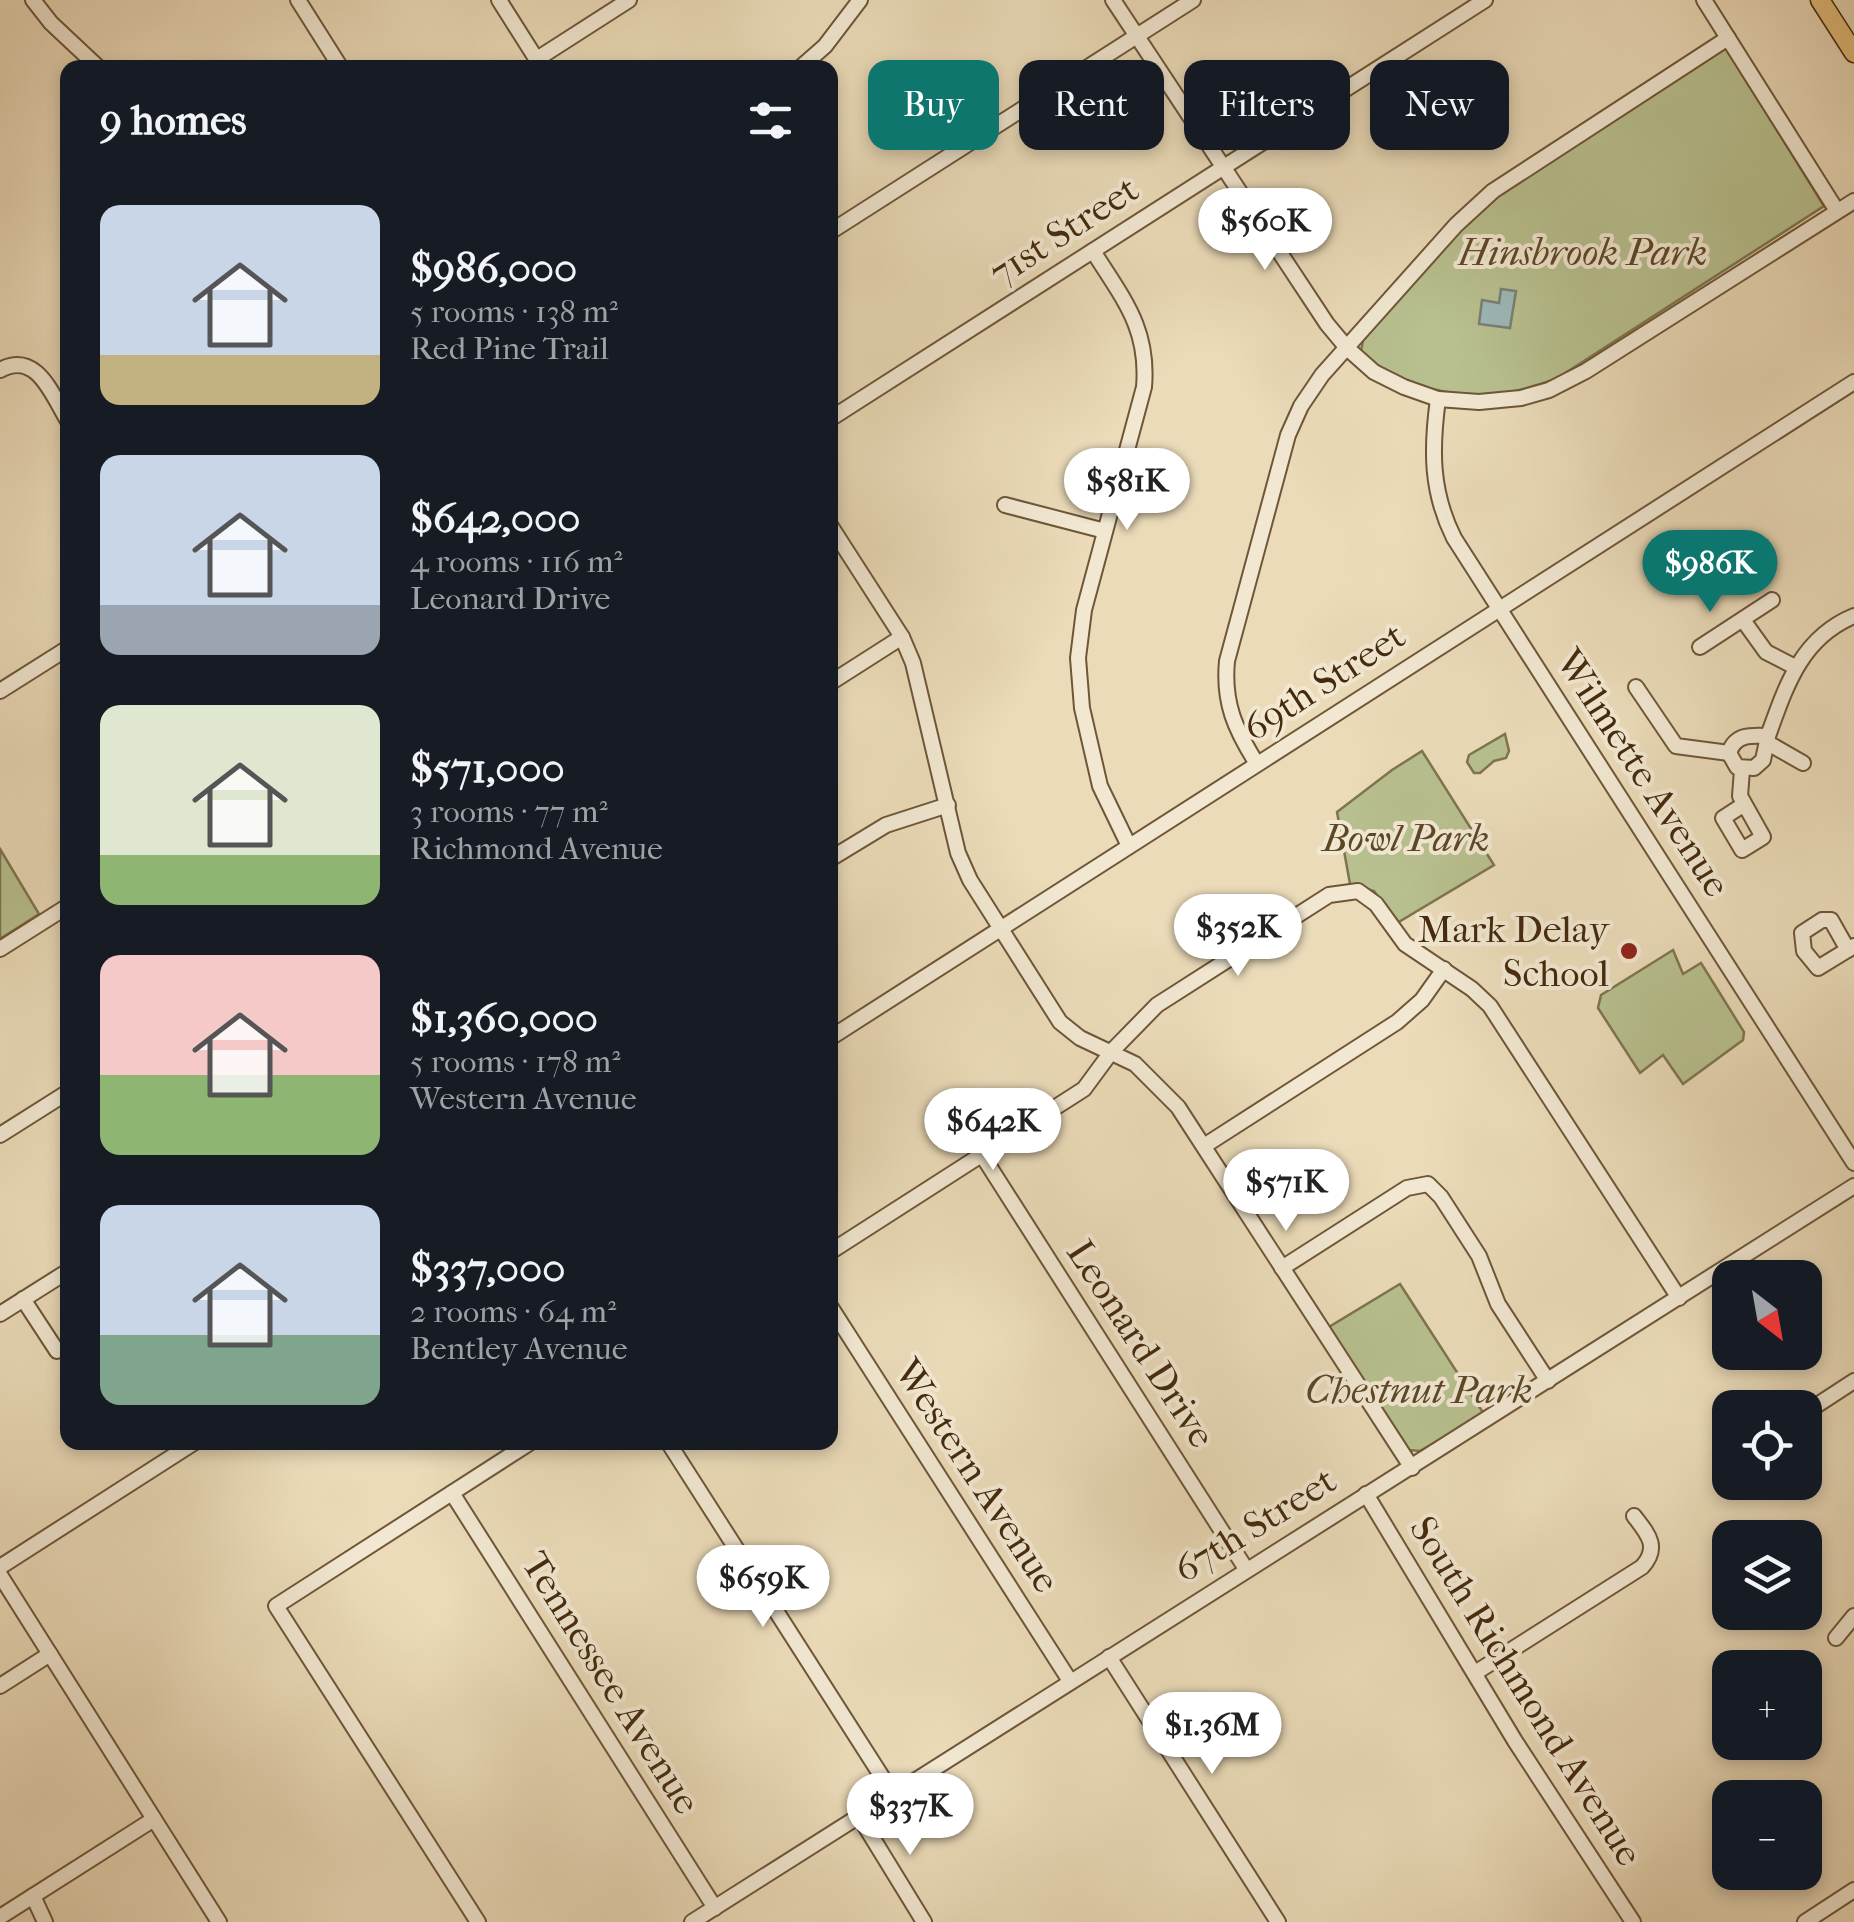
<!DOCTYPE html>
<html lang="en">
<head>
<meta charset="utf-8">
<style>
  :root { --surface:#171b24; --page:#20242c; --text:#f1f3f6; --muted:#9ea1a6; --accent:#0f766e }
  body { margin:0; font-family:"IM FELL French Canon",serif; background:var(--page); color:var(--text); height:100vh; display:flex; flex-direction:column; font-size:38px; white-space:nowrap }
  * { box-sizing:border-box; margin:0 }
  p { font-size:32px; color:var(--muted) }
  .icon { flex:none; width:55px; height:55px; fill:none; stroke:currentColor; stroke-width:2; stroke-linecap:round; stroke-linejoin:round }
  .map { position:relative; flex:1; overflow:hidden }
  .sheet { position:absolute; left:60px; top:60px; width:778px; height:1390px; display:flex; flex-direction:column; background:var(--surface); border-radius:20px; box-shadow:0 5px 15px #0003 }
  .sheet>* { flex:none }
  .top-card { position:absolute; left:868px; top:60px; width:835px; height:90px; display:flex; gap:20px }
  .needle { width:65px; rotate:149deg }
  .fabs { position:absolute; left:1712px; top:1260px; display:grid; gap:20px }
  .fabs a { display:grid; place-items:center; width:110px; height:110px; border-radius:20px; background:var(--surface); box-shadow:0 5px 15px #0003; font-size:50px }
  .price { position:absolute; translate:-50% -85px; padding:0 22px; border-radius:35px; background:#fff; color:#222; font-size:32px; line-height:65px; filter:drop-shadow(0 2px 5px #0008) }
  .price::after { content:''; position:absolute; left:50%; top:60px; width:30px; height:22px; margin-left:-15px; background:inherit; clip-path:polygon(0 0,100% 0,50% 100%) }
  .price.current { background:var(--accent); color:#fff }
  ul { padding:0; list-style:none }
  li { display:flex; align-items:center; gap:30px; height:250px; padding:0 40px }
  li span { display:grid; place-items:center; flex:none; width:280px; height:200px; border-radius:20px; color:#555 }
  li>.icon { margin-inline-start:auto }
  span .icon { width:120px; height:120px; fill:#fffc; stroke-width:1 }
  li b { font-size:42px }
  h2 { display:flex; justify-content:space-between; align-items:center; height:120px; padding:0 40px; font-size:42px }
  .tag { padding:0 35px; border-radius:20px; background:var(--surface); box-shadow:0 5px 15px #0003; font-size:35px; line-height:90px }
  .tag.current { background:var(--accent); color:#fff }
  .map>svg:first-child { display:block }
  .green { fill:#b8c08f; stroke:#7e754e; stroke-width:2.5 }
  .water { fill:#9cb9ba; stroke:#798075; stroke-width:2.5 }
  .lines { fill:none; stroke-linecap:round; stroke-linejoin:round }
  .minor-casing { stroke:#6e5638; stroke-width:18 }
  .major-casing { stroke:#442a0d; stroke-width:21 }
  .minor { stroke:#f2e8d2; stroke-width:14 }
  .major { stroke:#e6be7c; stroke-width:18 }
  .poi-dot { fill:#8f2418; stroke:#f2e8d2; stroke-width:4 }
  .labels { text-anchor:middle; dominant-baseline:central; stroke-width:8; stroke-linejoin:round; paint-order:stroke }
  .street-label { font-size:38px; fill:#442a0d; stroke:#f2e8d2 }
  .park-label { font-size:38px; font-style:italic; fill:#5b4827; stroke:#f2e8d2 }
  .poi-label { font-size:38px; fill:#442a0d; stroke:#f2e8d2; text-anchor:end }
</style>
</head>
<body>
<div class="map">
<svg width="1854" height="1922" viewBox="0 0 1854 1922">
  <rect width="100%" height="100%" fill="#ebdbb9"/>
  <filter id="stains"><feTurbulence type="fractalNoise" baseFrequency=".002" numOctaves="4"/><feColorMatrix values="0 0 0 0 .2 0 0 0 0 .09 0 0 0 0 .02 0 0 0 .5 -.17"/></filter>
  <radialGradient id="worn" r=".72"><stop offset=".6" stop-color="#630" stop-opacity="0"/><stop offset="1" stop-color="#630" stop-opacity=".3"/></radialGradient>
  <g class="green">
    <path d="M1726,48L1824,206L1556,379C1541,384 1526,389 1510,392C1463,402 1394,386 1361,351L1363,340L1458,232L1506,189Z"/>
    <path d="M1505,734L1509,751L1506,758L1494,761L1480,773H1474L1467,762L1469,755Z"/>
    <path d="M1422,751L1494,865L1397,923L1374,891L1350,884L1337,812L1392,770Z"/>
    <path d="M0,849L39,914L0,939Z"/>
    <path d="M1673,950L1683,974L1701,963L1744,1032L1743,1040L1683,1084L1663,1055L1640,1073L1598,1008L1601,995Z"/>
    <path d="M1400,1284L1484,1414L1420,1451L1408,1450L1329,1327Z"/>
  </g>
  <path class="water" d="M1501,289L1516,291L1510,328L1479,324L1482,300L1499,303Z"/>
  <g class="lines">
    <g class="minor-casing">
      <g id="minor">
        <path d="M33,0L51,23L99,68"/>
        <path d="M298,0L341,68"/>
        <path d="M499,0L542,68"/>
        <path d="M1113,0L1327,324L1347,348L1374,372L1404,387L1438,399L1479,402L1521,398L1549,390L1586,371L1854,201"/>
        <path d="M1704,0L1837,211"/>
        <path d="M537,59L629,0"/>
        <path d="M800,68L825,46L860,0"/>
        <path d="M830,232L1193,0"/>
        <path d="M1093,251C1123,299 1149,328 1144,387L1084,610L1078,658L1082,708L1100,786L1129,846"/>
        <path d="M0,370C37,350 52,395 68,421"/>
        <path d="M1438,399C1431,450 1431,492 1454,538L1854,1163"/>
        <path d="M830,419L1485,0"/>
        <path d="M1005,505L1105,531"/>
        <path d="M830,525L902,637L913,663L958,853L970,880L1060,1022L1080,1038L1135,1064L1178,1107L1412,1468"/>
        <path d="M1743,620L1766,652L1795,667"/>
        <path d="M1700,647L1772,600"/>
        <path d="M830,683L902,637"/>
        <path d="M1636,687L1676,746L1729,753"/>
        <path d="M0,691L68,648"/>
        <path d="M1768,743L1803,763"/>
        <path d="M1729,753C1735,734 1751,735 1768,736C1786,686 1801,638 1854,616"/>
        <path d="M1729,753L1737,767L1754,768L1763,760L1768,736"/>
        <path d="M1257,764C1235,729 1223,703 1227,661L1288,435L1301,406L1322,375L1456,225L1493,191L1728,38"/>
        <path d="M1742,770L1740,796L1763,837L1742,850L1723,818L1743,805"/>
        <path d="M830,859L886,825L948,805"/>
        <path d="M0,949L68,906"/>
        <path d="M1848,950L1831,920H1822L1802,933L1804,951L1818,968L1854,946"/>
        <path d="M830,1038L1854,382"/>
        <path d="M0,1135L68,1092"/>
        <path d="M1204,1146L1397,1022L1422,1000L1444,969"/>
        <path d="M982,1155L1246,1569"/>
        <path d="M830,1252L1084,1089L1112,1051L1157,1005L1329,895L1358,891L1376,904L1405,944L1472,989L1490,1006L1679,1298"/>
        <path d="M1282,1268L1407,1188L1428,1184L1441,1197L1479,1256L1498,1304L1548,1381"/>
        <path d="M23,1299L57,1351"/>
        <path d="M830,1306L1070,1681"/>
        <path d="M0,1314L68,1271"/>
        <path d="M1805,1413L1854,1381"/>
        <path d="M668,1442L893,1794"/>
        <path d="M452,1493L715,1908"/>
        <path d="M1366,1494L1515,1741L1633,1922"/>
        <path d="M0,1567L195,1442"/>
        <path d="M0,1575L219,1922"/>
        <path d="M1836,1638L1854,1616"/>
        <path d="M1109,1657L1278,1922"/>
        <path d="M1475,1673L1642,1567C1660,1547 1648,1534 1634,1516"/>
        <path d="M0,1686L50,1654"/>
        <path d="M859,1816L924,1922"/>
        <path d="M33,1896L45,1922"/>
        <path d="M0,1917L154,1819"/>
        <path d="M478,1922L276,1606L531,1442"/>
        <path d="M692,1922L1854,1186"/>
        <path d="M1805,1922L1854,1890"/>
      </g>
    </g>
    <g class="major-casing">
      <path id="major" d="M1820,0L1854,53"/>
    </g>
    <use href="#minor" class="minor"/>
    <use href="#major" class="major"/>
  </g>
  <circle class="poi-dot" cx="1629" cy="951" r="10"/>
  <g class="labels">
    <g class="street-label">
      <text transform="translate(1064 231) rotate(-33)">71st Street</text>
      <text transform="translate(1324 682) rotate(-33)">69th Street</text>
      <text transform="translate(1643 773) rotate(57)">Wilmette Avenue</text>
      <text transform="translate(1141 1344) rotate(57)">Leonard Drive</text>
      <text transform="translate(977 1476) rotate(57)">Western Avenue</text>
      <text transform="translate(1255 1525) rotate(-32)">67th Street</text>
      <text transform="translate(611 1683) rotate(58)">Tennessee Avenue</text>
      <text transform="translate(1526 1691) rotate(58)">South Richmond Avenue</text>
    </g>
    <g class="park-label">
      <text x="1583" y="252">Hinsbrook Park</text>
      <text x="1406" y="838">Bowl Park</text>
      <text x="1419" y="1390">Chestnut Park</text>
    </g>
    <g class="poi-label">
      <text x="1609" y="929">Mark Delay<tspan x="1609" dy="44">School</tspan></text>
    </g>
  </g>
  <rect width="100%" height="100%" filter="url(#stains)"/>
  <rect width="100%" height="100%" fill="url(#worn)"/>
</svg>
<div class="fabs">
<a><svg class="needle" viewBox="-14 -14 28 28"><path d="M0-13l5 13h-10z" fill="#e53935"/><path d="M0 13l5-13h-10z" fill="#9ea1a6"/></svg></a>
<a><svg class="icon" aria-label="locate" viewBox="0 0 24 24"><circle cx="12" cy="12" r="6"/><path d="M12 2v4M12 18v4M2 12h4M18 12h4"/></svg></a>
<a><svg class="icon" aria-label="layers" viewBox="0 0 24 24"><path d="M12 4l9 5-9 5-9-5zM3 14l9 5 9-5"/></svg></a>
<a>+</a>
<a>−</a>
</div>
<b class="price" style="left:1265px;top:273px">$560K</b>
<b class="price" style="left:1127px;top:533px">$581K</b>
<b class="price current" style="left:1710px;top:615px">$986K</b>
<b class="price" style="left:1238px;top:979px">$352K</b>
<b class="price" style="left:993px;top:1173px">$642K</b>
<b class="price" style="left:1286px;top:1234px">$571K</b>
<b class="price" style="left:763px;top:1630px">$659K</b>
<b class="price" style="left:1212px;top:1777px">$1.36M</b>
<b class="price" style="left:910px;top:1858px">$337K</b>
<div class="top-card">
<a class="tag current">Buy</a>
<a class="tag">Rent</a>
<a class="tag">Filters</a>
<a class="tag">New</a>
</div>
<section class="sheet">
<h2>9 homes<svg class="icon" aria-label="filters" viewBox="0 0 24 24"><path d="M4 7h16M4 17h16"/><circle cx="9" cy="7" r="2"/><circle cx="15" cy="17" r="2"/></svg></h2>
<ul>
<li><span style="background:linear-gradient(#c9d6e8 75%,#c2b280 0)"><svg class="icon" aria-label="home" viewBox="0 0 24 24"><path d="M3 11l9-7 9 7M6 9v11h12V9"/></svg></span><div><b>$986,000</b><p>5 rooms · 138 m²</p><p>Red Pine Trail</p></div></li>
<li><span style="background:linear-gradient(#c9d6e8 75%,#9aa5b1 0)"><svg class="icon" aria-label="home" viewBox="0 0 24 24"><path d="M3 11l9-7 9 7M6 9v11h12V9"/></svg></span><div><b>$642,000</b><p>4 rooms · 116 m²</p><p>Leonard Drive</p></div></li>
<li><span style="background:linear-gradient(#dfe7d0 75%,#8fb573 0)"><svg class="icon" aria-label="home" viewBox="0 0 24 24"><path d="M3 11l9-7 9 7M6 9v11h12V9"/></svg></span><div><b>$571,000</b><p>3 rooms · 77 m²</p><p>Richmond Avenue</p></div></li>
<li><span style="background:linear-gradient(#f6c9c9 60%,#8fb573 0)"><svg class="icon" aria-label="home" viewBox="0 0 24 24"><path d="M3 11l9-7 9 7M6 9v11h12V9"/></svg></span><div><b>$1,360,000</b><p>5 rooms · 178 m²</p><p>Western Avenue</p></div></li>
<li><span style="background:linear-gradient(#c9d6e8 65%,#7fa58c 0)"><svg class="icon" aria-label="home" viewBox="0 0 24 24"><path d="M3 11l9-7 9 7M6 9v11h12V9"/></svg></span><div><b>$337,000</b><p>2 rooms · 64 m²</p><p>Bentley Avenue</p></div></li>
</ul>
</section>
</div>
</body>
</html>
